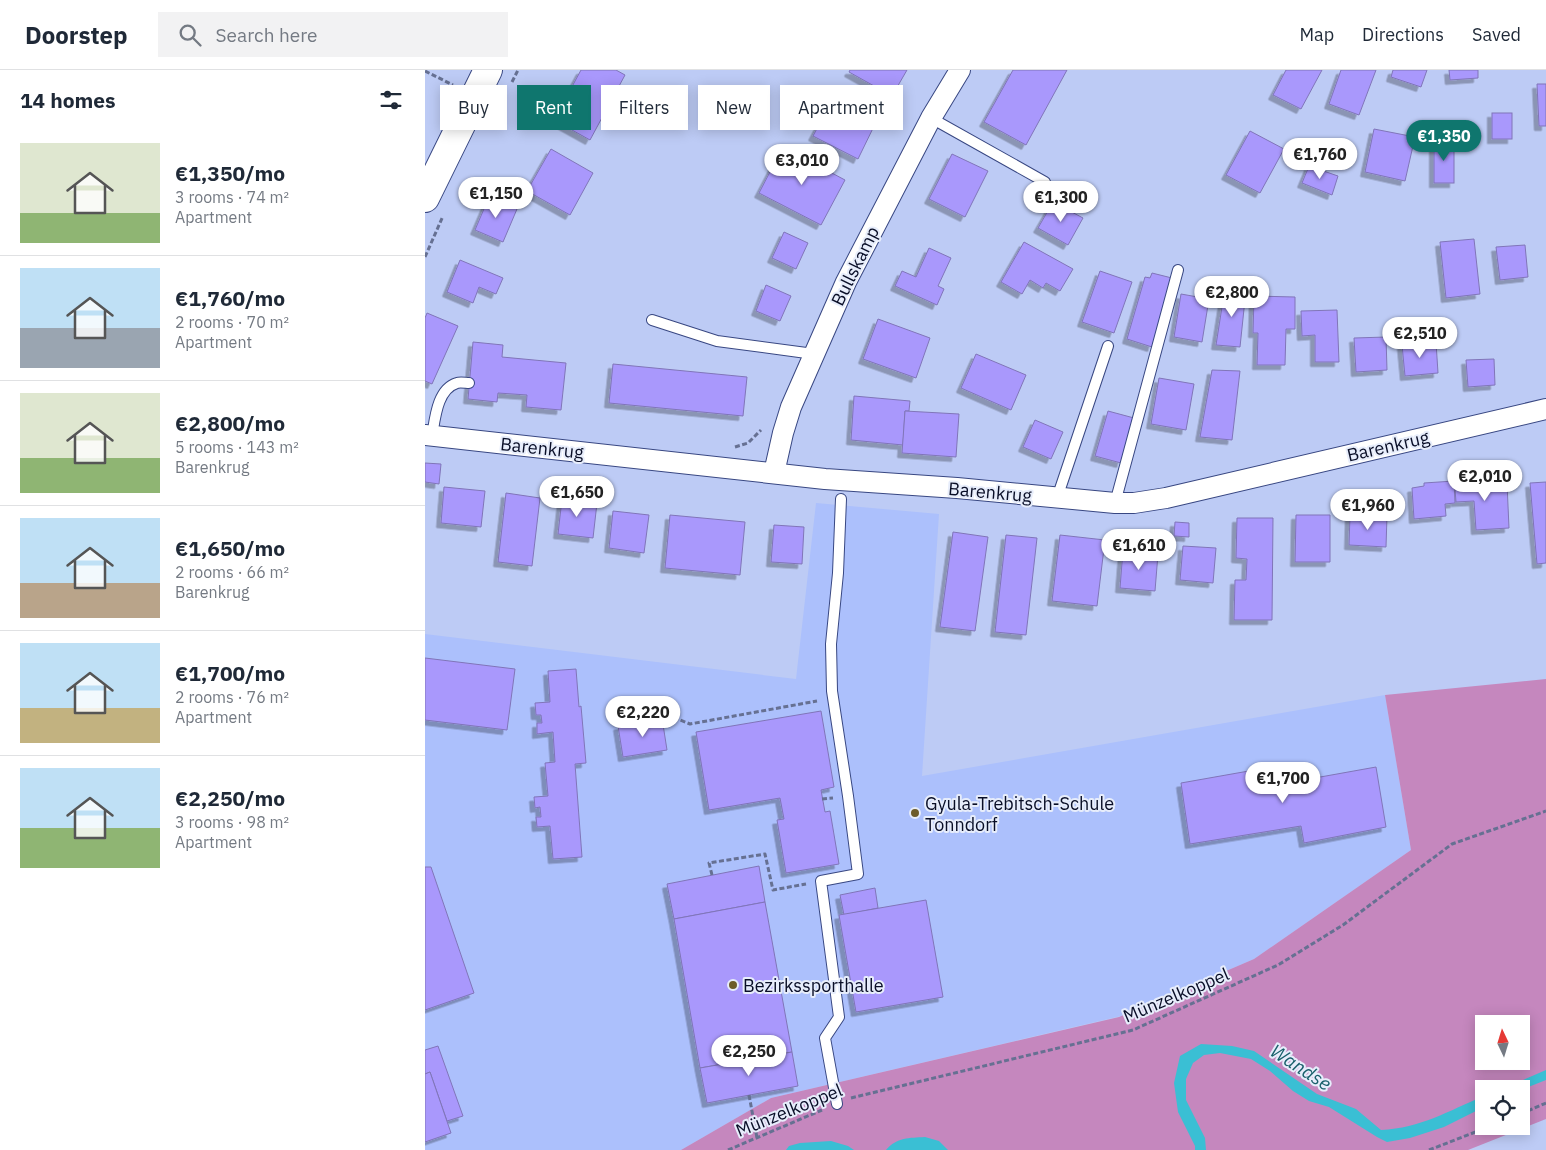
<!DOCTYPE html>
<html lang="en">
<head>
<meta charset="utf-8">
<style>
  :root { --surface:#fff; --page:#f2f2f3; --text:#1f2937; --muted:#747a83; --line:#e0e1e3; --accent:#0f766e }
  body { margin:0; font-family:"IBM Plex Sans",sans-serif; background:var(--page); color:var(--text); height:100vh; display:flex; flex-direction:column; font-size:19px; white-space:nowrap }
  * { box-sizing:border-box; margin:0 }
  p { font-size:16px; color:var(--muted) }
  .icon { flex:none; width:28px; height:28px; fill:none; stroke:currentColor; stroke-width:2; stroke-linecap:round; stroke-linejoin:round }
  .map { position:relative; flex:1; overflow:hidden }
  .panel { display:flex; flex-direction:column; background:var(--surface); width:425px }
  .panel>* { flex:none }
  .top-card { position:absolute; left:15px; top:15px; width:475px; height:45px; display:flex; gap:10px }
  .needle { width:32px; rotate:356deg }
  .buttons { position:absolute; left:1050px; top:945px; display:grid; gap:10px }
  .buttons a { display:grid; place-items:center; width:55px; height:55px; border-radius:0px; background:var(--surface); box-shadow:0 2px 12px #0003; font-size:25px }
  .price { position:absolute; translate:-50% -42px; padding:0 11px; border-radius:18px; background:#fff; color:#222; font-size:16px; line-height:32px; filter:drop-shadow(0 1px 2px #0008) }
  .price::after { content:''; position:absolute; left:50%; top:30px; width:15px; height:11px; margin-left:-8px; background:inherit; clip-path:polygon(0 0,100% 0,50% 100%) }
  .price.on { background:var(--accent); color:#fff }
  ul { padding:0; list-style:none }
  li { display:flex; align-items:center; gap:15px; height:125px; padding:0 20px }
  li+li { border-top:1px solid var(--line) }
  li span { display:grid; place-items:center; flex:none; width:140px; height:100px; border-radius:0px; color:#555 }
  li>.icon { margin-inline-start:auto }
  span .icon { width:60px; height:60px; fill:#fffc; stroke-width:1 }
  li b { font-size:21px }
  h2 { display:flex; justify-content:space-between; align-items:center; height:60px; padding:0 20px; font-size:21px }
  .chip { padding:0 18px; border-radius:0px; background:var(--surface); box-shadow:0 2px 12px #0003; font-size:18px; line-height:45px }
  .chip.on { background:var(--accent); color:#fff }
  header { display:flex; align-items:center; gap:30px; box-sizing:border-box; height:70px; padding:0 25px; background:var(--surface); border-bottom:1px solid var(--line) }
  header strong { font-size:24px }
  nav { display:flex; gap:28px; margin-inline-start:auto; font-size:18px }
  .search { width:350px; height:45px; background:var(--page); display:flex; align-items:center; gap:12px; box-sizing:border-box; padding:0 18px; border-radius:0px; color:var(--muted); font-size:19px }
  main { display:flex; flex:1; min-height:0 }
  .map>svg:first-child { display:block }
  .built { fill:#acc0fc }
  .green { fill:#c587be; fill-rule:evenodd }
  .water { fill:#3abfd4 }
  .building { fill:#a998fc; stroke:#8075b8; filter:url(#shadow) }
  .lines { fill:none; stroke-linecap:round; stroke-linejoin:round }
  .lane-casing { stroke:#384782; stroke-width:12 }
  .street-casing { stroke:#384782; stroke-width:22 }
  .secondary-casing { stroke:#384782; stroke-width:30 }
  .path { stroke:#667092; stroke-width:3; stroke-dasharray:5 2.5; stroke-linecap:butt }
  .lane { stroke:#fff; stroke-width:10 }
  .street { stroke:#fff; stroke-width:20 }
  .secondary { stroke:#fff; stroke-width:28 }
  .poi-dot { fill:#6d5c29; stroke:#e7edfb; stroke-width:2 }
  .labels { text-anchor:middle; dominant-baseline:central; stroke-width:4; stroke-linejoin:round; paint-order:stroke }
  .street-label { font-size:18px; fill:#090e27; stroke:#e7edfb }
  .poi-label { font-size:18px; fill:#090e27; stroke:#e7edfb; text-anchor:start }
  .water-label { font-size:19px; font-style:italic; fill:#1a606c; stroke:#e7edfb }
</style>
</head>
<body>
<header>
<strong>Doorstep</strong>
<div class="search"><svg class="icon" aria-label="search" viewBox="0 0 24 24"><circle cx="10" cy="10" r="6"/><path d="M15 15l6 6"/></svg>Search here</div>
<nav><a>Map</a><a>Directions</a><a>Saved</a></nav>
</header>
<main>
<section class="panel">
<h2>14 homes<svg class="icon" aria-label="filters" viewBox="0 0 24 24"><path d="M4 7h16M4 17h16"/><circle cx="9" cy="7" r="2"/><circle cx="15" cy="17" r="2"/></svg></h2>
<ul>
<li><span style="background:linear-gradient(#dfe7d0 70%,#8fb573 0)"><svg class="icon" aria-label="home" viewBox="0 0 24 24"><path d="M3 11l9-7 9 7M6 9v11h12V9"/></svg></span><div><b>€1,350/mo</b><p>3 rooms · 74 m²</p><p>Apartment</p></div></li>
<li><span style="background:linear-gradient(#bfe0f5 60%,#9aa5b1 0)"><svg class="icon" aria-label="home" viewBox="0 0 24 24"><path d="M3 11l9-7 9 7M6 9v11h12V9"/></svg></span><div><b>€1,760/mo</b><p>2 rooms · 70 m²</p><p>Apartment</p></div></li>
<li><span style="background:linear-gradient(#dfe7d0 65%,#8fb573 0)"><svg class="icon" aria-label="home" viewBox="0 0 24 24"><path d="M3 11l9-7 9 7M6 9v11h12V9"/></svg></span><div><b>€2,800/mo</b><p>5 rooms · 143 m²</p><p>Barenkrug</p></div></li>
<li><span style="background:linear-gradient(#bfe0f5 65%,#b9a48a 0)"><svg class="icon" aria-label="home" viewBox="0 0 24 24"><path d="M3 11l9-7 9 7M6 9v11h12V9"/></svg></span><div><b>€1,650/mo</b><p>2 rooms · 66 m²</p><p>Barenkrug</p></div></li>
<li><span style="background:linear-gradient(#bfe0f5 65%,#c2b280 0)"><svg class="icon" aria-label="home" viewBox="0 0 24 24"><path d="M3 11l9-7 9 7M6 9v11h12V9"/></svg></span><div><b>€1,700/mo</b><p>2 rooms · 76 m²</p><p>Apartment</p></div></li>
<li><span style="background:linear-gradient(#bfe0f5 60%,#8fb573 0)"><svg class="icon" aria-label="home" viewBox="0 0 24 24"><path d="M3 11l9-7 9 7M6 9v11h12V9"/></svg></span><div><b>€2,250/mo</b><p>3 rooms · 98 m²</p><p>Apartment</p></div></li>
</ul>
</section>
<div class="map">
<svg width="1121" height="1080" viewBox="0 0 1121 1080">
  <defs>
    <filter id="shadow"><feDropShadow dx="-4.5" dy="4.5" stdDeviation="0" flood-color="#0004"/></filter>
  </defs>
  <rect width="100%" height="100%" fill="#bdcbf5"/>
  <path class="built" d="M391,433L514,444L497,706L960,625L986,780L829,889L696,946L346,1028L256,1080H0V564L371,609Z"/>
  <path class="green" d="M1121,609V1049L1043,1080H256L346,1028L694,947L829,889L986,780L960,625ZM1059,954H1096V991H1059ZM1059,1019H1096V1056H1059Z"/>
  <g class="water">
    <path d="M776,974L807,976L829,981L892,1024L931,1039L956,1060C996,1058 1023,1041 1059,1026V1037L1019,1057L985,1068L962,1072L952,1067L904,1037L884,1031L868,1021L845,1001L826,989L795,983L779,985L768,993L761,1009V1030L780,1068L781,1080H770V1076L753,1042L749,1013L755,986Z"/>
    <path d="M1121,1000V1010L1096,1020V1019H1077Z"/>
    <path d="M500,1067L514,1071L523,1080H461C472,1067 484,1068 500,1067Z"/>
    <path d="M406,1071L423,1076L429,1080H361L364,1076L375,1073Z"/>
  </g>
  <g class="building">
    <path d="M156,0H191L200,5L165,70L129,50Z"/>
    <path d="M425,0H482L467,26L424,2Z"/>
    <path d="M588,0H642L601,75L559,52Z"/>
    <path d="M861,0H897L876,39L848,25Z"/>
    <path d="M916,0H951L934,45L904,34Z"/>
    <path d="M968,0H1002L996,17L966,7Z"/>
    <path d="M1024,0H1053V8L1025,10Z"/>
    <path d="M1112,14H1121V56H1114Z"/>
    <path d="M408,28L452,50L433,89L388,66Z"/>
    <rect x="1067" y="43" width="20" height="26"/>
    <path d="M949,59L990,67L980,111L940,102Z"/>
    <path d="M825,61L859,79L835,123L801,105Z"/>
    <rect x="1009" y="71" width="20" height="42"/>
    <path d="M358,77L420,110L396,155L334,123Z"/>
    <path d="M126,79L168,103L145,145L102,121Z"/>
    <path d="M527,84L563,101L540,147L504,129Z"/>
    <path d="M884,96L913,106L907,125L877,113Z"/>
    <path d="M64,127L92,139L78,172L50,160Z"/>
    <path d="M628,132L658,148L643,175L613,158Z"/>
    <path d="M359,162L383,173L371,199L347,188Z"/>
    <path d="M1049,169L1055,224L1021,228L1015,172Z"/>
    <path d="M599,172L648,199L635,221L621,213L618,218L605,210L597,224L576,212Z"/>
    <path d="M1100,175L1103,207L1075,210L1071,177Z"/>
    <path d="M504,178L526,188L513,216L519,219L512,235L470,216L477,201L491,207Z"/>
    <path d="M35,190L78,208L71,224L54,217L48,233L22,222Z"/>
    <path d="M675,201L707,212L689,263L657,252Z"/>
    <path d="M727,203L747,208L727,277L702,269L720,207L725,208Z"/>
    <path d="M341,215L366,226L355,251L331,241Z"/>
    <path d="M800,218L821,220L815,277L791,275Z"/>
    <path d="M756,224L784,229L777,272L749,267Z"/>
    <path d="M829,226L870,227V259H861L860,295H832L833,263H828Z"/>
    <path d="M912,240L914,292H890V265L877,266L876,241Z"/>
    <path d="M2,243L33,256L7,314L0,311V248Z"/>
    <path d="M453,249L505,268L491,308L438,289Z"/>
    <path d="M961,267L962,300L931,302L929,268Z"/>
    <path d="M48,272L78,275L77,287L141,293L136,340L101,337L102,325L73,323L72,332L43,329Z"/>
    <path d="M1011,272L1013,303L980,306L977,275Z"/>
    <path d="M551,284L601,305L586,340L536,318Z"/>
    <path d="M1069,289L1070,315L1043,317L1041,290Z"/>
    <path d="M188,294L322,307L318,346L184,333Z"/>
    <path d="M787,300L815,301L807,370L775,367Z"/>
    <path d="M734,308L769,314L761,360L726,354Z"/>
    <path d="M429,326L485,331L484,341H480L478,375L426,370Z"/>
    <path d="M480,341L534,344L531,387L477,383Z"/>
    <path d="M683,341L709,348L696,393L670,386Z"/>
    <path d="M610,350L638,362L626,389L598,377Z"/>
    <path d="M0,393L16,394L14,414L0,412Z"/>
    <path d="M1048,405L1049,415L1082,413L1084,458L1051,460L1049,431L1031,432L1029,406Z"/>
    <path d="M1029,411L1030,433L1020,434L1021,446L989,449L987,418L999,416V413Z"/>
    <path d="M1121,412V493L1112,494L1105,413Z"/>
    <path d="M19,417L60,421L56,457L16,453Z"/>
    <path d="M81,423L115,428L107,496L73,492Z"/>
    <path d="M137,429L172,433L168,468L133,464Z"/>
    <path d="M188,441L224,445L219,483L184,478Z"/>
    <path d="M245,445L320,452L315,505L240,498Z"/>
    <path d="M871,445H905V492H870Z"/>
    <path d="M925,445L962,446L961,477L924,475Z"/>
    <path d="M812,448H848L847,550H809L810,510H821L822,489L811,488Z"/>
    <path d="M750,452L764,453V467L749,466Z"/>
    <path d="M349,455L379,457L377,494L346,492Z"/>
    <path d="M528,462L563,467L550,561L515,557Z"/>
    <path d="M581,465L612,468L601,565L570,562Z"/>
    <path d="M635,465L680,470L672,536L627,531Z"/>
    <path d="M758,476L791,478L788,513L755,510Z"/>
    <path d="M698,480L733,484L730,521L695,518Z"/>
    <path d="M0,588L90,599L82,660L0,650Z"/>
    <path d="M151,599L154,637L156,636L161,693L150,694L157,787L128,789L125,756L112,757L111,747H116L115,737L110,738L109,727L123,726L120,693L130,692L128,662L112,664V653H117L116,645H111L110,633L125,632L123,601Z"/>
    <path d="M396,641L409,717L396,720L400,742L405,741L414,794L361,803L352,750L359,749L355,728L284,740L271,662Z"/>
    <path d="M237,648L242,680L198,687L193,656Z"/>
    <path d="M869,693L873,711L951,697L961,757L879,773L876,756L765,774L756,713Z"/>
    <path d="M334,796L340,832L249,849L242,814Z"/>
    <path d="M0,797H6L49,923L0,940Z"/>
    <path d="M450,818L453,838L419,845L415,825Z"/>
    <path d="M501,830L518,927L431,942L414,845Z"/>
    <path d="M340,832L367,982L275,998L249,849Z"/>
    <path d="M13,976L38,1046L22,1051L5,1002L0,1004V980Z"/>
    <path d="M367,982L373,1016L282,1033L275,998Z"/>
    <path d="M5,1002L26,1063L0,1072V1004Z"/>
  </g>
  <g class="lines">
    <g class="lane-casing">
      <g id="lane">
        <path d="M506,48L620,112"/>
        <path d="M227,250L292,271L389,284"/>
        <path d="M7,366C10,349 12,319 32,313C35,312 41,313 44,313"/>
        <path d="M632,428L683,276"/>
        <path d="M690,433L753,200"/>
        <path d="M412,1034L400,968L414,947L396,811L433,804L423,726L407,621L406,574L413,503L416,429"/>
      </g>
    </g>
    <g class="street-casing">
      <g id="street">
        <path d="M0,365L400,409L532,418L690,433H709L741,428L1121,339"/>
        <path d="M349,403L358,363L366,337L421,212L506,48L535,0"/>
      </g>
    </g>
    <g class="secondary-casing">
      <path id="secondary" d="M0,128L63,0"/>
    </g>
    <g class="path">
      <path d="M0,1L28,15"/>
      <path d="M87,12L93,0"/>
      <path d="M0,187L18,146"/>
      <path d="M310,377L323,373L336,360"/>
      <path d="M213,652L211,646L238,643L265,654L392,631"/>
      <path d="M397,729L408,728"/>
      <path d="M287,805L284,793L340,784L348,820L381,814"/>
      <path d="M324,1025L332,1068"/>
      <path d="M426,1028L708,960L853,895L918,855L1027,774L1121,741"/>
      <path d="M1096,1044L1121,1033"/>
      <path d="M303,1080L397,1040"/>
      <path d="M1004,1080L1066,1056"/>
    </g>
    <use href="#lane" class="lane"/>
    <use href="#street" class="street"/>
    <use href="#secondary" class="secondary"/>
  </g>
  <g class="poi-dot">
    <circle cx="490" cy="743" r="5"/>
    <circle cx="308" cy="915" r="5"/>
  </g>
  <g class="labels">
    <g class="street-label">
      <text transform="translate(430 196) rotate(-64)">Bullskamp</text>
      <text transform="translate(963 376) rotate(-13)">Barenkrug</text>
      <text transform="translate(117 378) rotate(6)">Barenkrug</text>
      <text transform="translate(565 422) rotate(5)">Barenkrug</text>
      <text transform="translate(751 925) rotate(-23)">Münzelkoppel</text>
      <text transform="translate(364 1040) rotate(-22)">Münzelkoppel</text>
    </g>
    <g class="poi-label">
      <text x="500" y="733">Gyula-Trebitsch-Schule<tspan x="500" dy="21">Tonndorf</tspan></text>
      <text x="318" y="915">Bezirkssporthalle</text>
    </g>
    <g class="water-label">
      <text transform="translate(876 997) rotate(33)">Wandse</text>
    </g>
  </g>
</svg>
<div class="buttons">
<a><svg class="needle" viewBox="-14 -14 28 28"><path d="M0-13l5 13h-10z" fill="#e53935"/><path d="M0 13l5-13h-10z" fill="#747a83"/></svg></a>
<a><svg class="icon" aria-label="locate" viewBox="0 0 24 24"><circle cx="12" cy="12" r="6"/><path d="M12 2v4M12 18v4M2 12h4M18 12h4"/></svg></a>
</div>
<b class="price on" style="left:1019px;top:92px">€1,350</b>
<b class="price" style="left:895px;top:110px">€1,760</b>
<b class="price" style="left:377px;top:116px">€3,010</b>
<b class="price" style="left:71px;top:149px">€1,150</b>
<b class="price" style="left:636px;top:153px">€1,300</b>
<b class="price" style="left:807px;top:248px">€2,800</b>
<b class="price" style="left:995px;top:289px">€2,510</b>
<b class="price" style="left:1060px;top:432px">€2,010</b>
<b class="price" style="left:152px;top:448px">€1,650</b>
<b class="price" style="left:943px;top:461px">€1,960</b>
<b class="price" style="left:714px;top:501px">€1,610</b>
<b class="price" style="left:218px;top:668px">€2,220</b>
<b class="price" style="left:858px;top:734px">€1,700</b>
<b class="price" style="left:324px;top:1007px">€2,250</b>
<div class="top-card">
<a class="chip">Buy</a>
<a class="chip on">Rent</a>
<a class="chip">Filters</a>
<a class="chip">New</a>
<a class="chip">Apartment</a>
</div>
</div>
</main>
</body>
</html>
